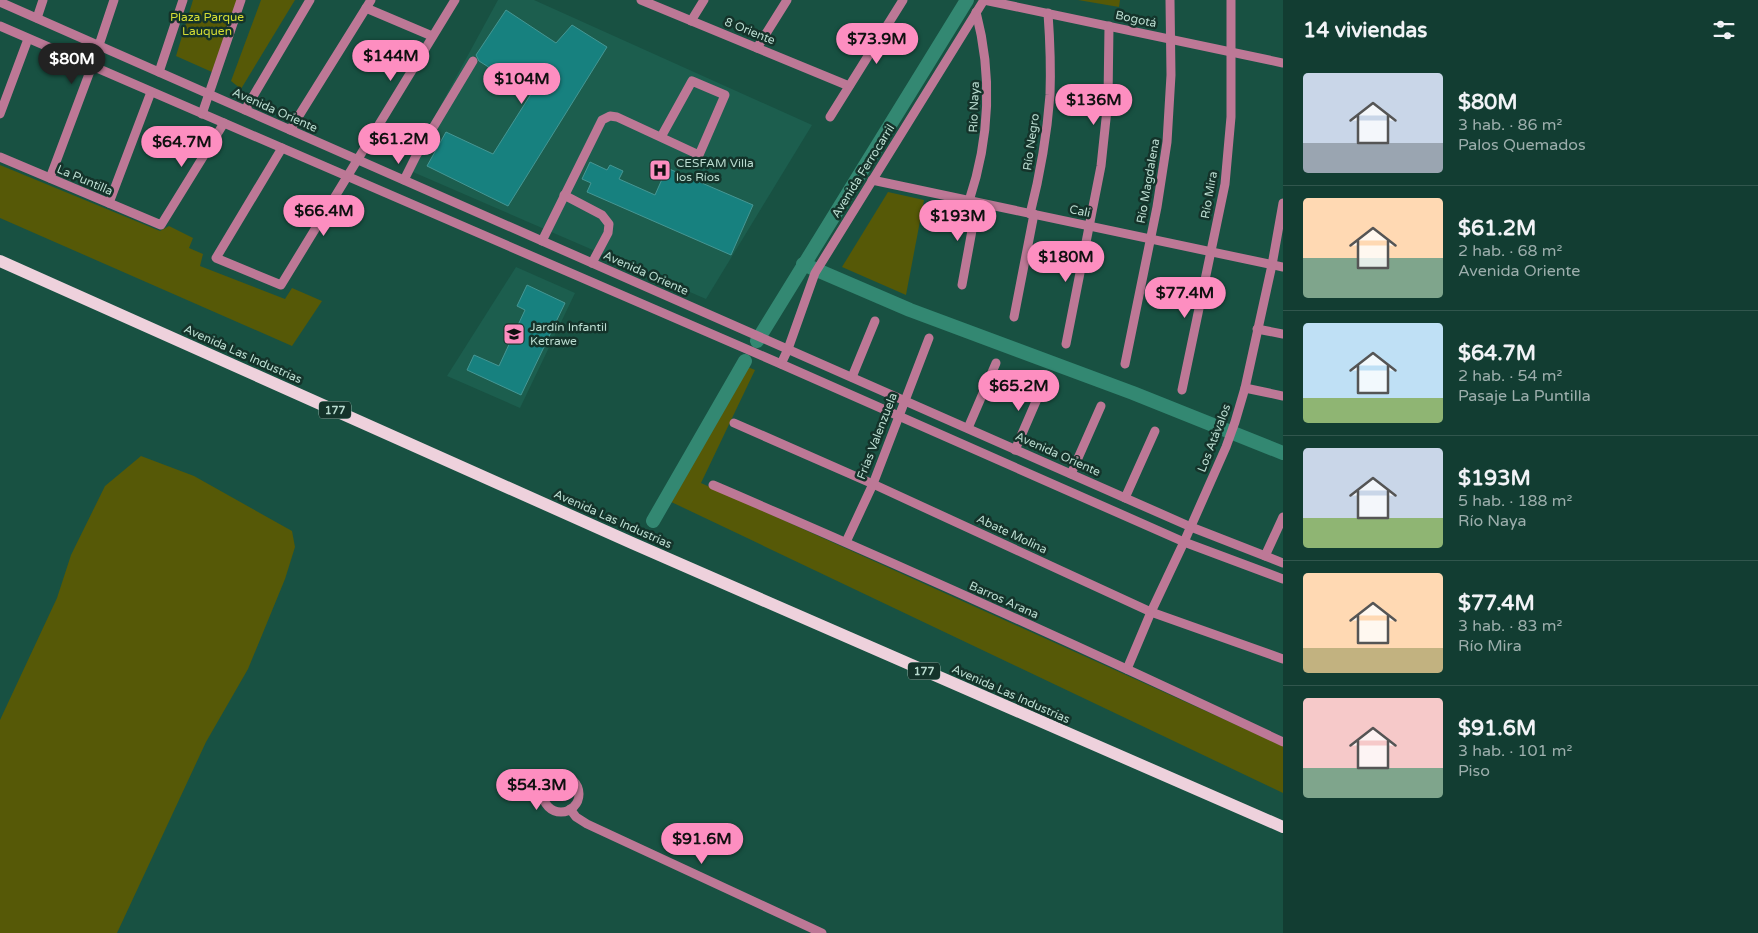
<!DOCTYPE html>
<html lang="es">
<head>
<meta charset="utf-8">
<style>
  :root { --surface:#123d32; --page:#1b443a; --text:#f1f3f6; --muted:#9caeac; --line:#31564d; --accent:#fd8ec0 }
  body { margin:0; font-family:"Varela Round",sans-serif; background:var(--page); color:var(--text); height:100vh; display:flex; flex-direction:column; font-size:19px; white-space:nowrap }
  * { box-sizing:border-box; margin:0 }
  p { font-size:16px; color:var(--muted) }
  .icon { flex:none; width:28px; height:28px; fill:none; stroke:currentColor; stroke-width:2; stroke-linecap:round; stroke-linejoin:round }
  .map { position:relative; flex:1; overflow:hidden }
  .panel { display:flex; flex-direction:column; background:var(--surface); width:475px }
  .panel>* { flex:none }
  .price { position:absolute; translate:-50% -42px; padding:0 11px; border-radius:18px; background:var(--accent); color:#111; font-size:16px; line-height:32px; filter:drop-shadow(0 1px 2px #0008) }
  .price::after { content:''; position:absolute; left:50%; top:30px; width:15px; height:11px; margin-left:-8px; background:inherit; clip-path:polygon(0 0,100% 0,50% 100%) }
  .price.selected { background:#222; color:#fff }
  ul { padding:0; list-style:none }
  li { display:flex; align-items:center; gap:15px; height:125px; padding:0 20px }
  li+li { border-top:1px solid var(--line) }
  li span { display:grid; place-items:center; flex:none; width:140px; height:100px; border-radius:5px; color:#555 }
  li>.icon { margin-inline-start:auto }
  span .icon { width:60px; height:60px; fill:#fffc; stroke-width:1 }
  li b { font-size:21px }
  h2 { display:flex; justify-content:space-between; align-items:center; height:60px; padding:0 20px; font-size:21px }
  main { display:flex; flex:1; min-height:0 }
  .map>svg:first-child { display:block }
  .built { fill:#1c5e4e }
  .green { fill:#565907 }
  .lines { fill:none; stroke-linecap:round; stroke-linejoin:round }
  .canal { stroke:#338872; stroke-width:14 }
  .building { fill:#17817f; stroke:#459794 }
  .minor { stroke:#bd7896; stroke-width:9 }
  .major { stroke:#eed1dc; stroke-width:12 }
  .labels { text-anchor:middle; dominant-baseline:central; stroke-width:5; stroke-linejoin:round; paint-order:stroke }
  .shield { fill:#14332a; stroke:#88a99e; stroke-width:1 }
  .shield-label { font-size:11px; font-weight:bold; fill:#badcd0 }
  .park-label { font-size:12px; fill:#d5dd34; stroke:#14332a }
  .street-label { font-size:12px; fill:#badcd0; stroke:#14332a }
  .poi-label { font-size:12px; fill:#badcd0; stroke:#14332a; text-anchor:start }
</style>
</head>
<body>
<main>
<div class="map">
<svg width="1283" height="933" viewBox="0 0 1283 933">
  <rect width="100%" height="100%" fill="#185142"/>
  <g class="built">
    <path d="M498,0H534L812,125L706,299L406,169Z"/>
    <path d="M516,267L575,293L520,408L447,376Z"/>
  </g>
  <g class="green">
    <path d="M193,0H237L212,72L176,56Z"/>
    <path d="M261,0H295L241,89L231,81Z"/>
    <path d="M1078,0H1120L1119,7Z"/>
    <path d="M0,165L160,231L169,226L193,238L189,248L203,254L200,266L285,299L292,288L322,301L292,346L0,218Z"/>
    <path d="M888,192L924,200L906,295L842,267Z"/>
    <path d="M743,365L755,370L701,483L1283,746V793L665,499Z"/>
    <path d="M141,456L194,476L292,531L295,547L285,579L248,669L206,742L117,933H0V720L57,598L71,555L105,486Z"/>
  </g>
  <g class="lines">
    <g class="canal">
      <path d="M803,264L910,310L1133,393L1283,453"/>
      <path d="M757,341L967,0"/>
      <path d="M653,521L745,361"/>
    </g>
  </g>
  <g class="building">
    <path d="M506,10L556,43L572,25L607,47L508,206L427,166L446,132L493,154L531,94L479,61L476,55Z"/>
    <path d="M590,162L607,170L610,165L623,171L619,179L655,195L667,168L753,205L731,255L587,192L591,183L582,179Z"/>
    <path d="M527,285L565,303L521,395L467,370L474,355L499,366L525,310L517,306Z"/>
  </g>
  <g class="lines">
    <g class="minor">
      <path d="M641,0L849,86"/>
      <path d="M984,0L1283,63"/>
      <path d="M0,2L1191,527L1283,563"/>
      <path d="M366,8L432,36"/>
      <path d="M37,18L43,0"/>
      <path d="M691,21L704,0"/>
      <path d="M0,26L781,364L1184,542L1283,579"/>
      <path d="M757,48L787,0"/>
      <path d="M159,72L183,0"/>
      <path d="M245,110L310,0"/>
      <path d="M0,114L28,39"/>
      <path d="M202,114L241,0"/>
      <path d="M830,117L903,0"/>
      <path d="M290,130L371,0"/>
      <path d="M282,148L216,258L281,285L455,0"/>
      <path d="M0,157L161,225L224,123"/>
      <path d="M50,178L92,66L114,0"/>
      <path d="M404,180L416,156L473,61"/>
      <path d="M872,180L1283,267"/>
      <path d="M564,195L602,215L609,224L608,233L592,263"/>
      <path d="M969,201C990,138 993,77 976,12"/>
      <path d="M109,203L151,92"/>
      <path d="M1030,214C1040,175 1047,135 1050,95C1051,68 1050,41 1048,13"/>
      <path d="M542,241L602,120L610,116L617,117L699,155L725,95L692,81L661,137"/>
      <path d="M962,285L977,203"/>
      <path d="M1014,317L1034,214"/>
      <path d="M1257,329L1283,334"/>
      <path d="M1066,344L1101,166L1108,100L1109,26"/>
      <path d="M781,364L788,349L815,273L984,0"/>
      <path d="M1125,364L1157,207L1167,142L1171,75L1170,0"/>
      <path d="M852,377L875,321"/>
      <path d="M1245,388L1283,396"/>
      <path d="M1182,390L1225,184L1231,117V0"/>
      <path d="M734,423L873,484L1151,612L1283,659"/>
      <path d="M968,428L996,363"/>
      <path d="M1015,450L1044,383"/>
      <path d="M1071,474L1101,406"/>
      <path d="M713,485C905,567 1094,653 1283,742"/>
      <path d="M1125,498L1155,431"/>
      <path d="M846,542L873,484L929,338"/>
      <path d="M1265,556L1283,517"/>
      <path d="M1127,669L1151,612L1184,542L1226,447L1235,422L1245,388L1272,265L1283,203"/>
      <circle cx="561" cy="794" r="18"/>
      <path d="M570,809L576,817L587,824L822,933"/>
    </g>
    <path class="major" d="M0,261L632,543L1283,827"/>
  </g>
  <defs>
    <g id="hospital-square" transform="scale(1.125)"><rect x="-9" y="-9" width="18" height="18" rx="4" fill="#fd8ec0" stroke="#14332a"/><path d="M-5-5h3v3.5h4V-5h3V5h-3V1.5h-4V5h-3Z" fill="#111"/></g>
    <g id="school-square" transform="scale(1.125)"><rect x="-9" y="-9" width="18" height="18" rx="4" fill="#fd8ec0" stroke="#14332a"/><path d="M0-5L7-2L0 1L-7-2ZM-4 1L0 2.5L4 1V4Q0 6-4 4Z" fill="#111"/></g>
  </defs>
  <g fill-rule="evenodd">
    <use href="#hospital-square" x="660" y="170"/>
    <use href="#school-square" x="514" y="334"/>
  </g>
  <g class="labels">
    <g class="shield">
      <rect x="319" y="401.5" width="32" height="17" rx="4"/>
      <rect x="908" y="662.5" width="32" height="17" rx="4"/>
    </g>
    <g class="shield-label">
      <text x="335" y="410">177</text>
      <text x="924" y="671">177</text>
    </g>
    <g class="park-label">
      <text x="207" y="17">Plaza Parque<tspan x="207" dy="14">Lauquen</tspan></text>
    </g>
    <g class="street-label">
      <text transform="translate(1136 19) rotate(12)">Bogotá</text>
      <text transform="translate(750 31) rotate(22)">8 Oriente</text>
      <text transform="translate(974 107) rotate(-88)">Río Naya</text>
      <text transform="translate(275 110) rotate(24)">Avenida Oriente</text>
      <text transform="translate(1031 142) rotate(-82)">Río Negro</text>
      <text transform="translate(863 171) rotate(-58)">Avenida Ferrocarril</text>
      <text transform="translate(85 180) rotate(23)">La Puntilla</text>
      <text transform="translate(1148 181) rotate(-80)">Río Magdalena</text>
      <text transform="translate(1209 195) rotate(-80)">Río Mira</text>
      <text transform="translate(1080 211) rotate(12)">Cali</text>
      <text transform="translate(646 273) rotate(24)">Avenida Oriente</text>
      <text transform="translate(243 354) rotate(24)">Avenida Las Industrias</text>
      <text transform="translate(877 436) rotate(-69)">Frías Valenzuela</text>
      <text transform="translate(1214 438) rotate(-69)">Los Atávalos</text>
      <text transform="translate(1058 454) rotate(24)">Avenida Oriente</text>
      <text transform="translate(613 519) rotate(24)">Avenida Las Industrias</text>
      <text transform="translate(1012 534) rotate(25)">Abate Molina</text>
      <text transform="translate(1004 600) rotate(24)">Barros Arana</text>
      <text transform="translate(1011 694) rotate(24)">Avenida Las Industrias</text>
    </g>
    <g class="poi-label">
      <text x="676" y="163">CESFAM Villa<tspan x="676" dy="14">los Ríos</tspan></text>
      <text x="530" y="327">Jardín Infantil<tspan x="530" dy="14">Ketrawe</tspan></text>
    </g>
  </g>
</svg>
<b class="price" style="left:877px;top:65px">$73.9M</b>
<b class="price" style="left:391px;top:82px">$144M</b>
<b class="price selected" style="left:72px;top:85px">$80M</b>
<b class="price" style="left:522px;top:105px">$104M</b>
<b class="price" style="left:1094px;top:126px">$136M</b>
<b class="price" style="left:399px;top:165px">$61.2M</b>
<b class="price" style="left:182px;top:168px">$64.7M</b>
<b class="price" style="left:324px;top:237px">$66.4M</b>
<b class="price" style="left:958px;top:242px">$193M</b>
<b class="price" style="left:1066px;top:283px">$180M</b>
<b class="price" style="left:1185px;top:319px">$77.4M</b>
<b class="price" style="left:1019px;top:412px">$65.2M</b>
<b class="price" style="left:537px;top:811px">$54.3M</b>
<b class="price" style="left:702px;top:865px">$91.6M</b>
</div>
<section class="panel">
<h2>14 viviendas<svg class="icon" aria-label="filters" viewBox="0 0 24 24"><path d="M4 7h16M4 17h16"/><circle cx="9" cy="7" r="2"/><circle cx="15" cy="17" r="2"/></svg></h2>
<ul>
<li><span style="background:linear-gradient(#c9d6e8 70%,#9aa5b1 0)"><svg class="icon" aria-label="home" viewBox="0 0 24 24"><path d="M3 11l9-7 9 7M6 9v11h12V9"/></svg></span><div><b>$80M</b><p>3 hab. · 86 m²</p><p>Palos Quemados</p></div></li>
<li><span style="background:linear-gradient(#ffd9b3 60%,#7fa58c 0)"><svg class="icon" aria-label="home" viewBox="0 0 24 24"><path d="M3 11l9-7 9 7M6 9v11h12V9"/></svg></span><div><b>$61.2M</b><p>2 hab. · 68 m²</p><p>Avenida Oriente</p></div></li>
<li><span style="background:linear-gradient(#bfe0f5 75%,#8fb573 0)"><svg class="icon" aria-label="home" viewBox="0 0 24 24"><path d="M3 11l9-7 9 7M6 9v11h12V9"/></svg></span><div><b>$64.7M</b><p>2 hab. · 54 m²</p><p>Pasaje La Puntilla</p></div></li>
<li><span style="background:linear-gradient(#c9d6e8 70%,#8fb573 0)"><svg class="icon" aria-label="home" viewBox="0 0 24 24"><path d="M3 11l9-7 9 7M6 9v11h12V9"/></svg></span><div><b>$193M</b><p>5 hab. · 188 m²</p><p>Río Naya</p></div></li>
<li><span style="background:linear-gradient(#ffd9b3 75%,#c2b280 0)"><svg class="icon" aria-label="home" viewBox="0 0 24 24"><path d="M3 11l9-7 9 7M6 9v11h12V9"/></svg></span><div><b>$77.4M</b><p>3 hab. · 83 m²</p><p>Río Mira</p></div></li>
<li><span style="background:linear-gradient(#f6c9c9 70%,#7fa58c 0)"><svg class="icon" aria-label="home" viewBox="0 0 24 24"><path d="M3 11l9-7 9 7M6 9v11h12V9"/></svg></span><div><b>$91.6M</b><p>3 hab. · 101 m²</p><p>Piso</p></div></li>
</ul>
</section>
</main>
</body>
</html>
